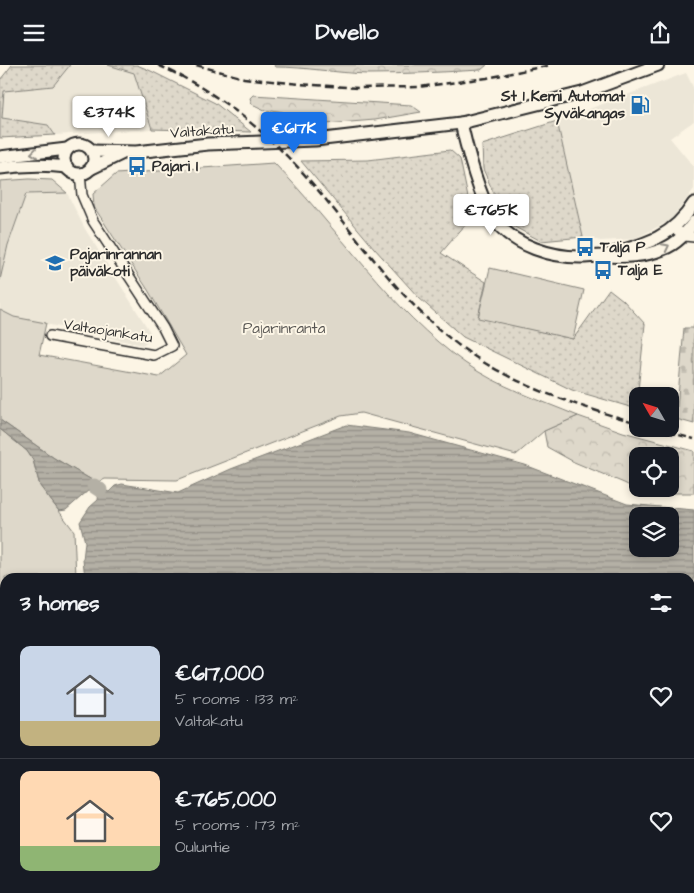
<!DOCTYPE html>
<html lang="en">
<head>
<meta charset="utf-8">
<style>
  :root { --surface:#171b24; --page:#20242c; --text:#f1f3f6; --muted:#9ea1a6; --line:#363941; --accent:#1a73e8 }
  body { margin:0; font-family:"Architects Daughter",sans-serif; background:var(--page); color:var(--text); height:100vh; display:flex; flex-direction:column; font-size:19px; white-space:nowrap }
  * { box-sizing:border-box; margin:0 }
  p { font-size:16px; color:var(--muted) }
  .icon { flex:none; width:28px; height:28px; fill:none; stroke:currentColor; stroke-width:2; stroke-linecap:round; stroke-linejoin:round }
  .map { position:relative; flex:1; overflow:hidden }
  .details { position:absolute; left:0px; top:508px; width:695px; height:321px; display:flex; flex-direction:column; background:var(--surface); border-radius:15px 15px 0 0; box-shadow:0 2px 8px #0003 }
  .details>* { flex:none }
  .needle { width:32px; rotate:309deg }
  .controls { position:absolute; left:629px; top:322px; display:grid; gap:10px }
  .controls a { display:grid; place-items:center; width:50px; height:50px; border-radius:10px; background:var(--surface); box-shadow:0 2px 8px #0003; font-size:25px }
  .price { position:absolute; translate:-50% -42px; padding:0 11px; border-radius:5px; background:#fff; color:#222; font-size:16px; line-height:32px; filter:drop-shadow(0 1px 2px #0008) }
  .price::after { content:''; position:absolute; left:50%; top:30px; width:15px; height:11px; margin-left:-8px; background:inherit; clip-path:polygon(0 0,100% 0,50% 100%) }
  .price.selected { background:var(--accent); color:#fff }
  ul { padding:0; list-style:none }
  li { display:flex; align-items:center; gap:15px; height:125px; padding:0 20px }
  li+li { border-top:1px solid var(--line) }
  li span { display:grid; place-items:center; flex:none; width:140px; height:100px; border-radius:10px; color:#555 }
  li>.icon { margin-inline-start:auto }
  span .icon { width:60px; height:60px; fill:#fffc; stroke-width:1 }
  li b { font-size:21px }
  h2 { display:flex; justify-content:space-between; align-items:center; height:60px; padding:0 20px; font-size:21px }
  header { display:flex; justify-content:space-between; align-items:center; height:65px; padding:0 20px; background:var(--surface); font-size:22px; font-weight:700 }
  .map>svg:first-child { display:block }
  .built { fill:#ece6d7 }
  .grass { fill:url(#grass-dots); stroke:#84827a }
  .forest { fill:url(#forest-crowns); stroke:#84827a; fill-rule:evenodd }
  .cemetery { fill:url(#cemetery-stones); stroke:#84827a }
  .park { fill:#ded8ca; stroke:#84827a }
  .water { fill:url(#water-rules); stroke:#7d7b74; fill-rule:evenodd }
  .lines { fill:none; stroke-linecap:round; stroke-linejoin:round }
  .river { stroke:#b4b0a5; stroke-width:15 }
  .minor-casing { stroke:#2b2b2b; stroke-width:12 }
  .major-casing { stroke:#2b2b2b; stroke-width:15 }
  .minor { stroke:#fcf5e5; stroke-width:9 }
  .major { stroke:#fcf5e5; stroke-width:11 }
  .rail { stroke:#2b2b2b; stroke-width:2.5; stroke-dasharray:8 4; stroke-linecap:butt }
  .oneway { stroke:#949088 }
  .labels { text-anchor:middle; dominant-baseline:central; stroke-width:4; stroke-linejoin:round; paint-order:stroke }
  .poi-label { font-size:15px; font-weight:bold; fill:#2b2b2b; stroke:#fcf5e5; text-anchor:start }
  .street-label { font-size:15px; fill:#2b2b2b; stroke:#fcf5e5 }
  .park-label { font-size:15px; fill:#585653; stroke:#fcf5e5 }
</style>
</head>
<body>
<header><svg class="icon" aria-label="menu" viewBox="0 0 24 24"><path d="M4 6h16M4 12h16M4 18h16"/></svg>Dwello<svg class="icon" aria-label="share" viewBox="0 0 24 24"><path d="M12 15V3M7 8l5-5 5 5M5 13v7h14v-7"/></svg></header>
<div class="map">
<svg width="694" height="828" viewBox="0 0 694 828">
  <defs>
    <pattern id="grass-dots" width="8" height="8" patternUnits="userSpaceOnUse" patternTransform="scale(1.25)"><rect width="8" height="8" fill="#ded8ca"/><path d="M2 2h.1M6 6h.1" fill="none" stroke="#bfbaae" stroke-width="1.8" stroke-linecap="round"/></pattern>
    <pattern id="forest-crowns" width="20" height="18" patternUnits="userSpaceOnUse" patternTransform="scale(1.25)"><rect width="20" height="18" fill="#ded8ca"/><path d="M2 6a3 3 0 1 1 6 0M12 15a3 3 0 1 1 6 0" fill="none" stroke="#bfbaae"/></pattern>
    <pattern id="cemetery-stones" width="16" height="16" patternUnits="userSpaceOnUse" patternTransform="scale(1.25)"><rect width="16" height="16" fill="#ded8ca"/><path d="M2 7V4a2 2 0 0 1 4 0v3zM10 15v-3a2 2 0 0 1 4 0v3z" fill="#bfbaae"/></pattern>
    <pattern id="water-rules" width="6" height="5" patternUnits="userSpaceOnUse" patternTransform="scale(1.25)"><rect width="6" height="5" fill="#b4b0a5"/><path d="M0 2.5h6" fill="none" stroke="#938f87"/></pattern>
  </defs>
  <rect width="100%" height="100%" fill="#fcf5e5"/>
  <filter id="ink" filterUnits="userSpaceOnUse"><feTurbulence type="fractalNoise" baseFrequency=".02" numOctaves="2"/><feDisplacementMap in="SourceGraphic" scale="10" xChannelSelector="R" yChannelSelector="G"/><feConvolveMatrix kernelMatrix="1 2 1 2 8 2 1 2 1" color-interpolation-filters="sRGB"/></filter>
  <g filter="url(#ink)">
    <g class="built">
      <path d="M70,0H108L134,7L152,64L55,70L48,60L1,53L4,25L52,21Z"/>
      <path d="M686,8L694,24V56L670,73L694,102V124L671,155L634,174L601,176L583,172L557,56Z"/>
      <path d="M67,128L85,164L150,267L149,275L142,280L14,252L0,245V215L8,180L26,129Z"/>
    </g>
    <g class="grass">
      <path d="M12,0H70L53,21L4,26L2,53L48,60L55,70L0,73V15Z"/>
      <path d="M108,0H137L151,6L215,38L251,67L152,64L134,8Z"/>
      <path d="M557,56L583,172L541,176L507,158L483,104L482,80Z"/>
      <path d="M450,85L460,94L472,152L441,188L486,217L478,252L573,274L609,224L623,235L645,259L637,335V344L572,325L463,272L419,233L374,183L301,96L368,95Z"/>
    </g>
    <g class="forest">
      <path d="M274,0H487L481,5C443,7 405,9 367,9C336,8 306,2 275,2Z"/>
      <path d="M253,30L411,40L421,47L375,55L313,60L291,55L283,47L272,45L269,47L252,39L250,33Z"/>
      <path d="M578,351L623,367L694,386V428H644L624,418L574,397L547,382L544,366ZM638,391H670V424H638Z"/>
      <path d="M19,824H150L149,828H21Z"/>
    </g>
    <path class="cemetery" d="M694,260V359L676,354L684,263H694Z"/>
    <g class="park">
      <path d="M274,98C337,162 391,246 465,298C499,322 540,335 578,351L544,366L516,390L361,348L341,351L177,415L105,414L97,418L54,393L0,355V245L14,252L46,258L39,290L159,312L186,290L148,225L94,142L93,129L116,109Z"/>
      <path d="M29,114L52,115L67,128L26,129L8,180L0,215V116Z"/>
      <path d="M490,203L584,225L573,274L478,253Z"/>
      <path d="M0,364L27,386L33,395L40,421L74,466L76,512H5V669L0,676Z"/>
      <path d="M0,690L5,697V824H19L21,828H0Z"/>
    </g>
    <g class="water">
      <path d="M0,355L54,393L97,418L66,445L59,446L40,421L33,395L27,386L0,364Z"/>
      <path d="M346,360L409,368L525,400L627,439L694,445V828H392V824H690V512H85L83,495L85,477L80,457L90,442L98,435L99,426L102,424L109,427L115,421L122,419L178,428L231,404ZM638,451H670V484H638Z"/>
      <path d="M250,824H379V828H251Z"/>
    </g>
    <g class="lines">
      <path class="river" d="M94,421L100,425"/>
      <g class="minor-casing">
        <g id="minor">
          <path d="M674,163L685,171L694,172"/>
          <path d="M50,271L154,290L172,281L163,263L93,156L82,130L80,109"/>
        </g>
      </g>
      <g class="major-casing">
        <g id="major">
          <path d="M461,58C467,84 480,138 497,158C516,181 551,192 580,192C588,192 595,191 603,191C624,192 644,192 663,184C677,179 686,168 694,157"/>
          <circle cx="79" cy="94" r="15"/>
          <path d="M92,86L136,87L208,79L315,75L461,58L582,28L658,0"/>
          <path d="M0,92L67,84"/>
          <path d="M0,103C22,100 44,99 67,102"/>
          <path d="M92,103L123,88"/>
          <path d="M610,189C647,179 673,172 694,138"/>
        </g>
      </g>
      <use href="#minor" class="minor"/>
      <use href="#major" class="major"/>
      <g class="rail">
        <path d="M158,0C223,29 277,75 322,130C362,178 398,231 447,271C502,317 570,339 638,358"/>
        <path d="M196,0L244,13L300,19L359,23L419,22L487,13L551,0"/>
        <path d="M656,364L694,374"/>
      </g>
    </g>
    <defs><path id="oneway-chevron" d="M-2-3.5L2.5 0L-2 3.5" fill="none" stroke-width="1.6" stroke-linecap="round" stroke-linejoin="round" transform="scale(1.25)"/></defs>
    <g class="oneway">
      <use href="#oneway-chevron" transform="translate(34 88) rotate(173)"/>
      <use href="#oneway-chevron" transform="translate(666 182) rotate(-27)"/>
    </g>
  </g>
  <defs>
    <g id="fuel-bare" transform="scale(1.5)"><path d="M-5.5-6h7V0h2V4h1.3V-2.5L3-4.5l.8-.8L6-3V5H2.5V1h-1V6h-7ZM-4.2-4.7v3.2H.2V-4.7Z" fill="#1f6fb2" stroke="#fcf5e5" stroke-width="2.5" paint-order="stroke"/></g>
    <g id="bus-bare" transform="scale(1.5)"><path d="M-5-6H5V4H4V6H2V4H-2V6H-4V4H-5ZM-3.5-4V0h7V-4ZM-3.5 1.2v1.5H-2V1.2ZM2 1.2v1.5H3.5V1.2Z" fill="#1f6fb2" stroke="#fcf5e5" stroke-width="2.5" paint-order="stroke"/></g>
    <g id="school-bare" transform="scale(1.5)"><path d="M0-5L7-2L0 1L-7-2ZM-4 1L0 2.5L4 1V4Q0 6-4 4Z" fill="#1f6fb2" stroke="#fcf5e5" stroke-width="2.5" paint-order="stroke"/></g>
  </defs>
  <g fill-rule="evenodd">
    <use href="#fuel-bare" x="640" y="40"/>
    <use href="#bus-bare" x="137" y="101"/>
    <use href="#bus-bare" x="585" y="182"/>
    <use href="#school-bare" x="55" y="198"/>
    <use href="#bus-bare" x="603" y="205"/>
  </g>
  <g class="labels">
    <g class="poi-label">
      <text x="625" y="31" text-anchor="end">St 1 Kemi Automat<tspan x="625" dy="17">Syväkangas</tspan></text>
      <text x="152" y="101">Pajari I</text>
      <text x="600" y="182">Talja P</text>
      <text x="70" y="189">Pajarinrannan<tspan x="70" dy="17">päiväkoti</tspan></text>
      <text x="618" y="205">Talja E</text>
    </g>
    <g class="street-label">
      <text transform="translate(202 66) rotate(-4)">Valtakatu</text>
      <text transform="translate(108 266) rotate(9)">Valtaojankatu</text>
    </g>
    <g class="park-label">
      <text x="284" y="263">Pajarinranta</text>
    </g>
  </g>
</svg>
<div class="controls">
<a><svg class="needle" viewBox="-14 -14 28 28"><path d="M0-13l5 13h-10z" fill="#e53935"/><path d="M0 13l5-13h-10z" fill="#9ea1a6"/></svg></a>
<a><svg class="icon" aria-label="locate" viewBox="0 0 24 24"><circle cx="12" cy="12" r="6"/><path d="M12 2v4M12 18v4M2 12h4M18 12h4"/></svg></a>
<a><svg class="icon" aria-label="layers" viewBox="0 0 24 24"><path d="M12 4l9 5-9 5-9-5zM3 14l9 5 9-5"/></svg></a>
</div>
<b class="price" style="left:109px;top:73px">€374K</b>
<b class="price selected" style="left:294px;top:89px">€617K</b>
<b class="price" style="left:491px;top:171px">€765K</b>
<section class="details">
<h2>3 homes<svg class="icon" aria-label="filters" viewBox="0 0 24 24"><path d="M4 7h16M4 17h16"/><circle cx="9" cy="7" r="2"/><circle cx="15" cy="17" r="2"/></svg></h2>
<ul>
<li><span style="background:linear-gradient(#c9d6e8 75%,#c2b280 0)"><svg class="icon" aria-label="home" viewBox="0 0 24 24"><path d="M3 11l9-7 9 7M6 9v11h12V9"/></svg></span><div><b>€617,000</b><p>5 rooms · 133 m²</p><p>Valtakatu</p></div><svg class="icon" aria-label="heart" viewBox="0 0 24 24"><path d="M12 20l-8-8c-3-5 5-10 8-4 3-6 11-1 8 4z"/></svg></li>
<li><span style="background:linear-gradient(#ffd9b3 75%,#8fb573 0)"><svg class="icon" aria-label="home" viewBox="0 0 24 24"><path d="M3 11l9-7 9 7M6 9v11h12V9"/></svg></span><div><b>€765,000</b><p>5 rooms · 173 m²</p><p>Ouluntie</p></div><svg class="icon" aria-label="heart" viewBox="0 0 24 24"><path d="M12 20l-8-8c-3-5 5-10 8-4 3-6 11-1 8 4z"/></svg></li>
</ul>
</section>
</div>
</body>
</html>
